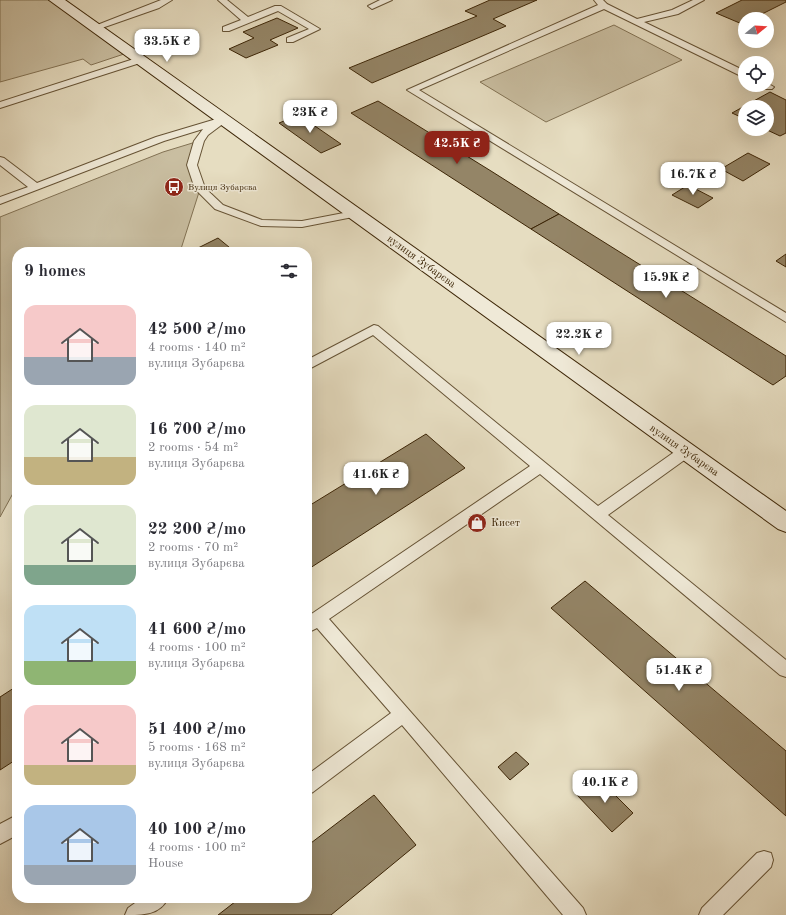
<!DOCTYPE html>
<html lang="en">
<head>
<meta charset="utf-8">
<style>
  :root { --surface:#fff; --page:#f2f2f3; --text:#2b2b33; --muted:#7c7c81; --accent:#8f2418 }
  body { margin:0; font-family:"Old Standard TT",serif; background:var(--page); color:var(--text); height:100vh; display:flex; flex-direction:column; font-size:15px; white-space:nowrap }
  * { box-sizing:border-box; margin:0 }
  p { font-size:13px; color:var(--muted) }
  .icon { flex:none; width:22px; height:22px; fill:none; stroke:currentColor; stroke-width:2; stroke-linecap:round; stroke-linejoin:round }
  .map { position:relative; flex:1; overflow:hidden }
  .side { position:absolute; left:12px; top:247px; width:300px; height:656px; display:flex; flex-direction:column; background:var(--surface); border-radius:16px; box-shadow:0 4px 16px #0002 }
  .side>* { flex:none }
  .needle { width:26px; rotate:72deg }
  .tools { position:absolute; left:738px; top:12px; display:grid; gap:8px }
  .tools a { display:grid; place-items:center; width:36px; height:36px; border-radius:50%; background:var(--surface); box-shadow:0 4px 16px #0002; font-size:20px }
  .price { position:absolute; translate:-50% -34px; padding:0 9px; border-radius:8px; background:#fff; color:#222; font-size:13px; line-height:26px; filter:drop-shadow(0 1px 2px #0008) }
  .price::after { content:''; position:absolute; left:50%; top:24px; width:12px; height:9px; margin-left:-6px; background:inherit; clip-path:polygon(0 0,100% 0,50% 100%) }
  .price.selected { background:var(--accent); color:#fff }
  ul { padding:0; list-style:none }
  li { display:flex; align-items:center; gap:12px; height:100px; padding:0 12px }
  li span { display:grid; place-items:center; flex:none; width:112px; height:80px; border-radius:12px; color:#555 }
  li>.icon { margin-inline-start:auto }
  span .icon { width:48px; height:48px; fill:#fffc; stroke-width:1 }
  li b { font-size:17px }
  h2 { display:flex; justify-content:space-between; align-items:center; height:48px; padding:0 12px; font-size:17px }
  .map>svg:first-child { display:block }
  .green { fill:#c9bea1; stroke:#827254 }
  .building { fill:#948567; stroke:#3c2506 }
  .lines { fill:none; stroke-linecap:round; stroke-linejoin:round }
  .lane-casing { stroke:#665335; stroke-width:2 }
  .secondary-casing { stroke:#3c2506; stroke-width:2 }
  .lane { fill:#efe9d7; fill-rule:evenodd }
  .secondary { fill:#efe9d7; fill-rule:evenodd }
  .labels { text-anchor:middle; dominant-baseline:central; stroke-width:3; stroke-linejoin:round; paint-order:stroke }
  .far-poi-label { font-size:9px; fill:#3c2506; stroke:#efe9d7; text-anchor:start }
  .street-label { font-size:11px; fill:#3c2506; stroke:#efe9d7 }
  .poi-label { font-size:11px; fill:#3c2506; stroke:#efe9d7; text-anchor:start }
</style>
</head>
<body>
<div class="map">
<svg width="786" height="915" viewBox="0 0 786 915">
  <rect width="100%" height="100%" fill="#e6ddc1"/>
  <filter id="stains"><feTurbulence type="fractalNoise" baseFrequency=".005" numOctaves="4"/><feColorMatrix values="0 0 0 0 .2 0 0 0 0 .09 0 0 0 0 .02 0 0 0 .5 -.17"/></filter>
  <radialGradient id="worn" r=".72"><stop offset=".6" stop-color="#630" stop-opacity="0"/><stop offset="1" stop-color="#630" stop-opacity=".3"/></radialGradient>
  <g class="green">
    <path d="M0,0H56L130,52L91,65L83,59L0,82Z"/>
    <path d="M614,25L682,60L546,122L480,82Z"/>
    <path d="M199,141L192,165L200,189L180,252H17V486L0,517V217L163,152Z"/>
  </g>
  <g class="building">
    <path d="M490,0H537L493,19L506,26L372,83L349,68L477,16L465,11Z"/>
    <path d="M742,0H786V2L752,19H745V22L742,24L716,13Z"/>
    <path d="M277,18L298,28L270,40L278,45L246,58L229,49L254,38L243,32Z"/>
    <path d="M770,92L786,100V133L780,136L765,129H767V107H745V119L732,113Z"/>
    <path d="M378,101L491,171L559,214L531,229L351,113Z"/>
    <path d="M299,115L341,144L321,153L279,123Z"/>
    <path d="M748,153L770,164L743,181L721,169Z"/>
    <path d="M688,185L713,198L698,208L672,195Z"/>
    <path d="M559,214L786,356V376L773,385L531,229Z"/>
    <path d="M218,238L235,252H190Z"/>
    <path d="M786,254V267L776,261Z"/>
    <path d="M426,434L465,468L307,570V507Z"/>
    <path d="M585,581L786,751V816L551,608Z"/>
    <path d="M17,686V759L0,770V697Z"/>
    <path d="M516,752L529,764L510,780L498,767Z"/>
    <path d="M597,777L633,813L612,832L577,795Z"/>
    <path d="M374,795L416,845L331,915H218L240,898H307V846Z"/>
  </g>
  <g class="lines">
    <g class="lane-casing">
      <g id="lane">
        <path d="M161,0H172L159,8L99,29H93L92,27Z"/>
        <path d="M218,0H227L248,17L275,6H281L320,29L293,42H287V38L309,29L278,11L229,31H223V27L241,20Z"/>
        <path d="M380,0H392L372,9L368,6Z"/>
        <path d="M594,0H603L607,4L637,19L672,10L693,0H704L678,14L644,22L745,71V78L604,9L419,90L786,313V322L407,90L598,5Z"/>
        <path d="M140,57L143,58V62L0,108V102Z"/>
        <path d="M767,83L774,87L772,89H766L760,85H767Z"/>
        <path d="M223,117L228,120L208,135L204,141L197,165L205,188L223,205L262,220L302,221L354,211L358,212L360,214L358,216L302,227L261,226L215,209L195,189L187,165L194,141L203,129L164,141L0,204V197L28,187L0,165V157L4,158L37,183L156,137Z"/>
        <path d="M374,325L378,326L598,506L680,448L685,447L690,448L692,452L690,456L608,515L786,660V677L780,675L540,474L329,619L583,908L586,915H563L402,725L313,792L307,795V775L391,713L317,628L307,633V617L530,466L373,335L307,370V360Z"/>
        <path d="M17,815V835L0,844V824Z"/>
        <path d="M764,851L771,853L773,860L771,867L723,915H699L702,908L757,853Z"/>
        <path d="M142,898H168C160,915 143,915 125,915L128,908Z"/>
      </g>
    </g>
    <g class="secondary-casing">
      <path id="secondary" d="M49,0H65L786,511V532L778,529Z"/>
    </g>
    <use href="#lane" class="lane"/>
    <use href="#secondary" class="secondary"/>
  </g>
  <defs>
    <g id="bus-disc" transform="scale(1)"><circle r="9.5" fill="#8f2418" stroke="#efe9d7"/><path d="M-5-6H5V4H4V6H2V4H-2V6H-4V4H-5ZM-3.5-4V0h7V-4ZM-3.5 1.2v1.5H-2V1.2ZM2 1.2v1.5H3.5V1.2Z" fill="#fff"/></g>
    <g id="shop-disc" transform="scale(1)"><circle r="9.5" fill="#8f2418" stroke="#efe9d7"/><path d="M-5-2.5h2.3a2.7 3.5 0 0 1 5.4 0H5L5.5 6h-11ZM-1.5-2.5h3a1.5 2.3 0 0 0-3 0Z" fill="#fff"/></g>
  </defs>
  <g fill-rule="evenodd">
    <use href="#bus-disc" x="174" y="187"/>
    <use href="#shop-disc" x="477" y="523"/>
  </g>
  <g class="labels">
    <g class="far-poi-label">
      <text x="188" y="187">Вулиця Зубарєва</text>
    </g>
    <g class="street-label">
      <text transform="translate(421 262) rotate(36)">вулиця Зубарєва</text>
      <text transform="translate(684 451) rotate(35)">вулиця Зубарєва</text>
    </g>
    <g class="poi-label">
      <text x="491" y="523">Кисет</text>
    </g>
  </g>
  <rect width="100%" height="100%" filter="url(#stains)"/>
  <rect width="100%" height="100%" fill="url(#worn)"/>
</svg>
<div class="tools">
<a><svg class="needle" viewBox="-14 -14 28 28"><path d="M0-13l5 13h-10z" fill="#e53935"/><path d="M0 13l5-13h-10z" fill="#7c7c81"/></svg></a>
<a><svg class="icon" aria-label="locate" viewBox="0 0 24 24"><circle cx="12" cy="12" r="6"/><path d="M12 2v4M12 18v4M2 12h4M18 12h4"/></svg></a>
<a><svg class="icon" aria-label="layers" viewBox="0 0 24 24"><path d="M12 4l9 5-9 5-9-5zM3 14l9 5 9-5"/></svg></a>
</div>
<b class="price" style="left:167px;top:63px">33.5K ₴</b>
<b class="price" style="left:310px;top:134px">23K ₴</b>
<b class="price selected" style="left:457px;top:165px">42.5K ₴</b>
<b class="price" style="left:693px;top:196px">16.7K ₴</b>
<b class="price" style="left:666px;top:299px">15.9K ₴</b>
<b class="price" style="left:579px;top:356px">22.2K ₴</b>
<b class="price" style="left:376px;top:496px">41.6K ₴</b>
<b class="price" style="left:679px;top:692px">51.4K ₴</b>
<b class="price" style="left:605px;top:804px">40.1K ₴</b>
<section class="side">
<h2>9 homes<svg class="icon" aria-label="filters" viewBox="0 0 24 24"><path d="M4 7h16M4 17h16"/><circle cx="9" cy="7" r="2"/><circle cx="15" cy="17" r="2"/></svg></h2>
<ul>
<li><span style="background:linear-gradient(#f6c9c9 65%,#9aa5b1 0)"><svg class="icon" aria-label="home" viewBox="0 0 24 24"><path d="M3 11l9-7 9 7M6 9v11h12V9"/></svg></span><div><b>42 500 ₴/mo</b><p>4 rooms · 140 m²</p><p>вулиця Зубарєва</p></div></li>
<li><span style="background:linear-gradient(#dfe7d0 65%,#c2b280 0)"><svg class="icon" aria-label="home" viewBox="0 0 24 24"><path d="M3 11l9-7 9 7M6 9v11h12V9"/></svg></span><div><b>16 700 ₴/mo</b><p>2 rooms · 54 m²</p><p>вулиця Зубарєва</p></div></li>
<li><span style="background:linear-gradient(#dfe7d0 75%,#7fa58c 0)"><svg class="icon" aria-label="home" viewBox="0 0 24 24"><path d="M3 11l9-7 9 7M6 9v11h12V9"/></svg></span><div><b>22 200 ₴/mo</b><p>2 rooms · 70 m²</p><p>вулиця Зубарєва</p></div></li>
<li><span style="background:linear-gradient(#bfe0f5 70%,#8fb573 0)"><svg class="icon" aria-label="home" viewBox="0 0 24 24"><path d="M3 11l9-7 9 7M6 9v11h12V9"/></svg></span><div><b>41 600 ₴/mo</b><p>4 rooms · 100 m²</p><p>вулиця Зубарєва</p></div></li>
<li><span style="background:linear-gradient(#f6c9c9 75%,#c2b280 0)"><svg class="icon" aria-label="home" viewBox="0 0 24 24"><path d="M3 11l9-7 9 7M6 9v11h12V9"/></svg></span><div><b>51 400 ₴/mo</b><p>5 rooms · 168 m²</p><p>вулиця Зубарєва</p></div></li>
<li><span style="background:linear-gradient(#a9c7e8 75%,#9aa5b1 0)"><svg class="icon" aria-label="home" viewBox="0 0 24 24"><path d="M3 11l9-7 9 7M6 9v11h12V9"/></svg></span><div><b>40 100 ₴/mo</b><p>4 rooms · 100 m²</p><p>House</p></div></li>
</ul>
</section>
</div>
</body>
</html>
